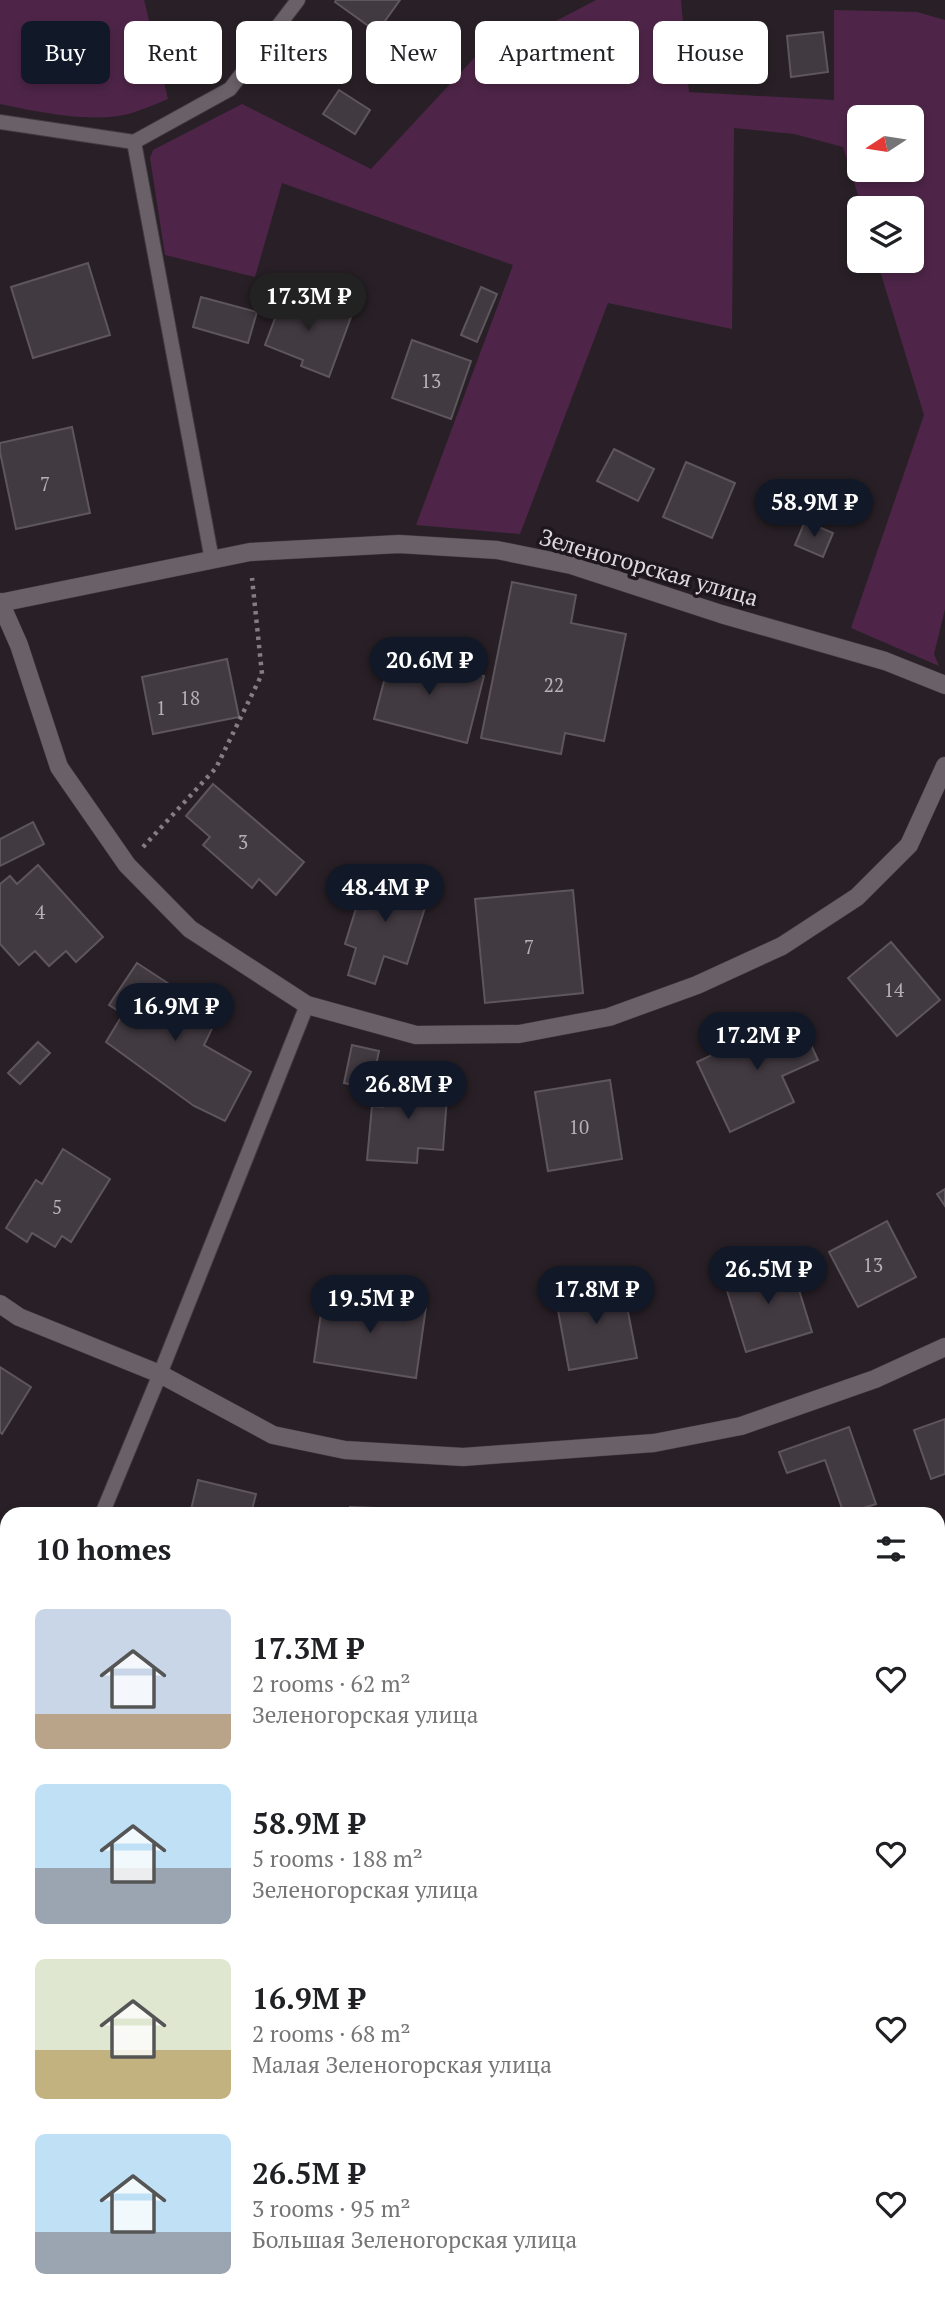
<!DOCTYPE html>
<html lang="en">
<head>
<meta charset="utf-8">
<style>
  :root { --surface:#fff; --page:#f2f2f2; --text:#202124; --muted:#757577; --accent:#111827 }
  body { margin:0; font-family:"PT Serif",serif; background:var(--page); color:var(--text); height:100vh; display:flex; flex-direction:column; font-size:26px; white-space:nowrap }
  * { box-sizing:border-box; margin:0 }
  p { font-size:23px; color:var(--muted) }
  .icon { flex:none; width:38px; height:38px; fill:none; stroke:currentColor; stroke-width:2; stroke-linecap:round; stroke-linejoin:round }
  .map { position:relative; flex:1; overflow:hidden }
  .sheet { position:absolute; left:0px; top:1507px; width:945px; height:800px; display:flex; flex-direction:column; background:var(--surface); border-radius:21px 21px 0 0; box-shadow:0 4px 10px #0003 }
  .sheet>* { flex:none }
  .banner { position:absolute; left:21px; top:21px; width:903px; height:63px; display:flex; gap:14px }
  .needle { width:46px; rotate:258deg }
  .controls { position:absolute; left:847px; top:105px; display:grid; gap:14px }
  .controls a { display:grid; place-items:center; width:77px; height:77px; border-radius:10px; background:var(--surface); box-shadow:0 4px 10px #0003; font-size:35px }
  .price { position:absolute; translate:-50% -60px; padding:0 16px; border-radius:24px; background:var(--accent); color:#fff; font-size:23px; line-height:46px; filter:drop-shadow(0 2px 4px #0008) }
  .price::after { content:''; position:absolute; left:50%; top:42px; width:21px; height:16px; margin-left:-10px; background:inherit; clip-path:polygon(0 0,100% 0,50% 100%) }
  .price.on { background:#222; color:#fff }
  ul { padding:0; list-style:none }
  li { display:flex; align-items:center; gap:21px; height:175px; padding:0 35px }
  li span { display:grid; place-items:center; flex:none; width:196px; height:140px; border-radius:10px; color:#555 }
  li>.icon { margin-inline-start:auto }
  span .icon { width:84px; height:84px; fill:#fffc; stroke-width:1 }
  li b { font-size:30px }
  h2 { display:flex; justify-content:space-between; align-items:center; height:84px; padding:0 35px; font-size:30px }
  .tag { padding:0 24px; border-radius:10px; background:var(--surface); box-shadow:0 4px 10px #0003; font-size:24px; line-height:63px }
  .tag.on { background:var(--accent); color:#fff }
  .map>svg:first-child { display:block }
  .green { fill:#4e2548; fill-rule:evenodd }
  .building { fill:#423a41; stroke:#5e565d; stroke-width:2 }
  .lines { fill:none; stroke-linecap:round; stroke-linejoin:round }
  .lane-casing { stroke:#413c40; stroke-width:16 }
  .street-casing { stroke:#413c40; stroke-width:19 }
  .path { stroke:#847d82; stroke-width:4.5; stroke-dasharray:3.5 5; stroke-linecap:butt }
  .lane { stroke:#6a6168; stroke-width:14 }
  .street { stroke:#6a6168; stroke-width:18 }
  .labels { text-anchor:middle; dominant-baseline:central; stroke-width:7; stroke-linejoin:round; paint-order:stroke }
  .number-label { font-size:19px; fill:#b7b1b6 }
  .street-label { font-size:23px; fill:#ded9dd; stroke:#1e171d }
</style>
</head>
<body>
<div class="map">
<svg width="945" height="2305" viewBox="0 0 945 2305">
  <rect width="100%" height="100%" fill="#282026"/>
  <g class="green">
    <path d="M0,0H144L168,99C156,104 144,109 132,113C95,124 37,112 0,104Z"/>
    <path d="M596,0H681L689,92L834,100V10L917,12L945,20V609L934,654L939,666L851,628L924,415L877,261H912V208H862L843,147L794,134L734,128L732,329L608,303L520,534L416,525L513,265L282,183L255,277L165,255L150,158L153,150L242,104L371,169L489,42L510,45ZM859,117H912V170H859Z"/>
    <path d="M945,1541V2305H0V1745L7,1744V2300H938V1543Z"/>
  </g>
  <g class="building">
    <path d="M336,0H400L377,32L335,2Z"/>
    <path d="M823,32L828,72L791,77L787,36Z"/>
    <path d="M339,90L370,110L355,134L323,114Z"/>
    <path d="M88,263L110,335L33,358L11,287Z"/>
    <path d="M481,287L497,294L477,342L461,335Z"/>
    <path d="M285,292L351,317L329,377L301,366L303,360L265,345Z"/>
    <path d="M201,297L257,312L248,343L193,327Z"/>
    <path d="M412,340L471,361L451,419L392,398Z"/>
    <path d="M72,427L90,513L16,529L0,452V443Z"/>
    <path d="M614,449L654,469L638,501L597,481Z"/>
    <path d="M686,462L735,483L712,538L663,517Z"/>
    <path d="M805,521L833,533L823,557L795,545Z"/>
    <path d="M512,582L576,595L571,623L626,634L604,741L565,733L561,754L481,738Z"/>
    <path d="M392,651L484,676L467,743L374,719Z"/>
    <path d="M227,659L239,717L153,734L142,677Z"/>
    <path d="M213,784L304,862L276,895L259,879L252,888L203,845L210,837L186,816Z"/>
    <path d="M33,822L44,844L0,866V839Z"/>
    <path d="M38,865L103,937L76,962L66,951L49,966L35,951L19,965L0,944V884L10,876L17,884Z"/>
    <path d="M368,870L431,889L407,964L384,956L375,984L348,975L356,948L345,944Z"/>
    <path d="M573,890L583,993L485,1003L475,899Z"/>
    <path d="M891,942L940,1000L897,1036L848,978Z"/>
    <path d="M137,963L218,1016L204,1045L251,1072L225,1121L194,1106L106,1042L123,1014L109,1005Z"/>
    <path d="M797,1015L818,1060L782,1076L794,1102L730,1132L697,1062Z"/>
    <path d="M38,1042L50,1053L20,1084L8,1073Z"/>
    <path d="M352,1045L379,1051L371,1089L344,1083Z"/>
    <path d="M385,1079L448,1084L443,1150L418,1148L417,1163L367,1160L372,1106L383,1107Z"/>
    <path d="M610,1080L622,1159L548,1171L535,1092Z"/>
    <path d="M63,1149L110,1179L71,1242L62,1236L55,1247L32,1233L27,1242L6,1228L36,1180L42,1184Z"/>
    <path d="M945,1189V1206L937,1194Z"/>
    <path d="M887,1221L916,1277L858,1307L829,1252Z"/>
    <path d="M790,1261L812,1332L746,1352L724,1281Z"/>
    <path d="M622,1281L637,1358L569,1370L555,1294Z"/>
    <path d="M324,1292L426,1307L416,1378L314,1362Z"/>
    <path d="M0,1367L31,1387L2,1434L0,1432Z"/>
    <path d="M945,1419V1474L931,1479L914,1430Z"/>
    <path d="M849,1427L876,1504L844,1514L825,1460L787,1473L779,1452Z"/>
    <path d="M198,1480L256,1494L251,1514H190Z"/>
    <path d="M350,1507L402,1509V1514H350Z"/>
  </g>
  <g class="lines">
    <g class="lane-casing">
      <g id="lane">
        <path d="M0,122L134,142L230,89L298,0"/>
        <path d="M134,142L212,560"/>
        <path d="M102,1514L160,1374L307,1005"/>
        <path d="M0,1711L7,1706"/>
      </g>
    </g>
    <g class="street-casing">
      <g id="street">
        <path d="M0,602L19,645L59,767L127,865L190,929L307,1005L416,1035L519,1034L609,1017L697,985L782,946L857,897L909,845L945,766"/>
        <path d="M0,603L250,552L399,544L497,550L571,565L721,614L885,661L945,685"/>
        <path d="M0,1304L19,1317L160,1374L273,1435L345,1450L463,1457L654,1443L741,1426L875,1379L945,1347"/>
      </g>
    </g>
    <g class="path">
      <path d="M143,847L216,768L262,674L252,578"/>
      <path d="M938,2084L945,2083"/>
      <path d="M329,2300L331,2305"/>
      <path d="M687,2300L688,2305"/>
      <path d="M768,2300L769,2305"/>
      <path d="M885,2300L890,2305"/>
      <path d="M931,2305L945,2298"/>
    </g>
    <use href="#lane" class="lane"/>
    <use href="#street" class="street"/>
  </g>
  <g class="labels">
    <g class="number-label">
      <text x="431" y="380">13</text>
      <text x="45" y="483">7</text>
      <text x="554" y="684">22</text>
      <text x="190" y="697">18</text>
      <text x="161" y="707">1</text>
      <text x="243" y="841">3</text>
      <text x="40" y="911">4</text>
      <text x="529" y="946">7</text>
      <text x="894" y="989">14</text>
      <text x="579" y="1126">10</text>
      <text x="57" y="1206">5</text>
      <text x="873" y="1264">13</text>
    </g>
    <g class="street-label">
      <text transform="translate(649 567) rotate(16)">Зеленогорская улица</text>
    </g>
  </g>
</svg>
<div class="controls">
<a><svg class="needle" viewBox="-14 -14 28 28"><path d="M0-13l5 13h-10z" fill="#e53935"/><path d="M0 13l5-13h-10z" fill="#757577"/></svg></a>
<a><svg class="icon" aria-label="layers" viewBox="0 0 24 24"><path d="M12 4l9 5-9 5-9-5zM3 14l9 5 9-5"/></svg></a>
</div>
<b class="price on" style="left:308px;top:333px">17.3M ₽</b>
<b class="price" style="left:814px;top:539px">58.9M ₽</b>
<b class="price" style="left:429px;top:697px">20.6M ₽</b>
<b class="price" style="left:385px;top:924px">48.4M ₽</b>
<b class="price" style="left:175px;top:1043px">16.9M ₽</b>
<b class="price" style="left:757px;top:1072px">17.2M ₽</b>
<b class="price" style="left:408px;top:1121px">26.8M ₽</b>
<b class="price" style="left:768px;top:1306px">26.5M ₽</b>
<b class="price" style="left:596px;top:1326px">17.8M ₽</b>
<b class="price" style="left:370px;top:1335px">19.5M ₽</b>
<div class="banner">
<a class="tag on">Buy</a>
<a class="tag">Rent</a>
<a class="tag">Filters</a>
<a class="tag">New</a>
<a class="tag">Apartment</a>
<a class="tag">House</a>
</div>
<section class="sheet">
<h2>10 homes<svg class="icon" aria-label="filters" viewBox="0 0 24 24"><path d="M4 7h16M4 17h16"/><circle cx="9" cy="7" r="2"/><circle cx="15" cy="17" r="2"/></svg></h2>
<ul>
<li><span style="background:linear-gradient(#c9d6e8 75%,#b9a48a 0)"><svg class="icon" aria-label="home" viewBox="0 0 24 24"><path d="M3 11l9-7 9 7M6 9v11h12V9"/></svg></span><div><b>17.3M ₽</b><p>2 rooms · 62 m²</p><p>Зеленогорская улица</p></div><svg class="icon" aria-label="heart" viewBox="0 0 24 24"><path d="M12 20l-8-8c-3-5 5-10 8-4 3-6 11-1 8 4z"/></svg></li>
<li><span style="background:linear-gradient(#bfe0f5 60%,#9aa5b1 0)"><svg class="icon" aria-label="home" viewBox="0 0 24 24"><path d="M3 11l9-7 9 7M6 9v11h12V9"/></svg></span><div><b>58.9M ₽</b><p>5 rooms · 188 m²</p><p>Зеленогорская улица</p></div><svg class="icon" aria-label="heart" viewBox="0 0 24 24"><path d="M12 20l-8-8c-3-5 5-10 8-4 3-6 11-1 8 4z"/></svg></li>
<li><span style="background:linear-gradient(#dfe7d0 65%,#c2b280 0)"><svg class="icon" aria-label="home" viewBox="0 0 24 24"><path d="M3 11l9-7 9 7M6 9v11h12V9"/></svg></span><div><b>16.9M ₽</b><p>2 rooms · 68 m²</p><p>Малая Зеленогорская улица</p></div><svg class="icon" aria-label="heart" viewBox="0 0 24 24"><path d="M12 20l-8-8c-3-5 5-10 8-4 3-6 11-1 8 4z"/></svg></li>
<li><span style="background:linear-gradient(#bfe0f5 70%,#9aa5b1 0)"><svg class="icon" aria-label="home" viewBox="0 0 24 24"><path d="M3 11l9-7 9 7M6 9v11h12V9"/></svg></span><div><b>26.5M ₽</b><p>3 rooms · 95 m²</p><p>Большая Зеленогорская улица</p></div><svg class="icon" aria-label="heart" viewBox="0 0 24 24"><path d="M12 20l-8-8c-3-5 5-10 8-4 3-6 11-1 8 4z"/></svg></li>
</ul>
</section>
</div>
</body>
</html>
